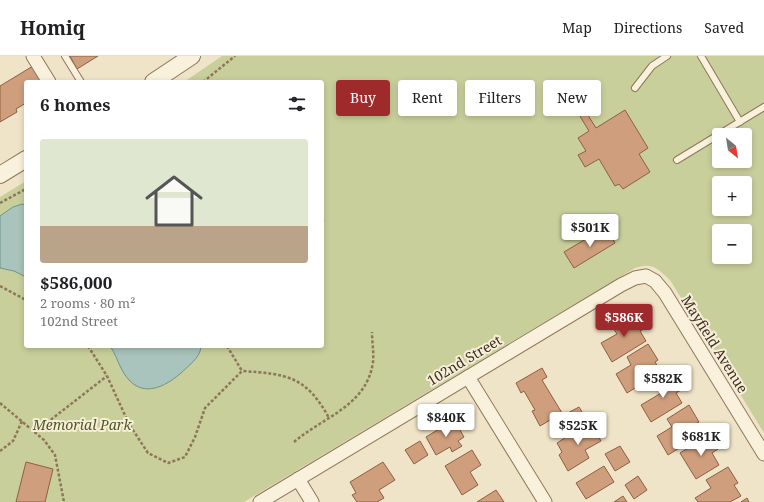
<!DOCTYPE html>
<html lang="en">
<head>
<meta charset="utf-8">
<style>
  :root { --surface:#fff; --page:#f6f6f6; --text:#202124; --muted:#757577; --line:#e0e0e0; --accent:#9e2a2b }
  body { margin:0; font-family:"Noto Serif",serif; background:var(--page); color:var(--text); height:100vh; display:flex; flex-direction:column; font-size:15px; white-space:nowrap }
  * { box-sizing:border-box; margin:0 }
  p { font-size:13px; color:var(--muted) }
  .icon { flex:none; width:22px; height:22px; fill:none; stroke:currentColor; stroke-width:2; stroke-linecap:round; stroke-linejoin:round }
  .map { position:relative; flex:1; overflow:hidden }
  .details { position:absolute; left:24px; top:24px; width:300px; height:268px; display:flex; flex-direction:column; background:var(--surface); border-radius:4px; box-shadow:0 2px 6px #0003 }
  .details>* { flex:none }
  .hud { position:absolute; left:336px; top:24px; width:368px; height:36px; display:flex; gap:8px }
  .needle { width:26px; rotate:150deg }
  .buttons { position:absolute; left:712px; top:72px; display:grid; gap:8px }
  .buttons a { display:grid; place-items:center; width:40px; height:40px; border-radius:4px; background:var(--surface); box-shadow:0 2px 6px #0003; font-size:20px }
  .price { position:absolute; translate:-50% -34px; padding:0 9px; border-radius:4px; background:#fff; color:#222; font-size:13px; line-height:26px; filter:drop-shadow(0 1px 2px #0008) }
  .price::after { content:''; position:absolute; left:50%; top:24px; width:12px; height:9px; margin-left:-6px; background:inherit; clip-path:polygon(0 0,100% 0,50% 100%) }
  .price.current { background:var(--accent); color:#fff }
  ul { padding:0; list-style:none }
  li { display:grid; align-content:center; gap:8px; height:212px; padding:0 16px }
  li span { display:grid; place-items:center; height:124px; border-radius:4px; color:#555 }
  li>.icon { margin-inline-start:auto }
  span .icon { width:72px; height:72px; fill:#fffc; stroke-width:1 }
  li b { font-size:17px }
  h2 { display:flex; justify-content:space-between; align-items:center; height:48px; padding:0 16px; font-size:17px }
  .tag { padding:0 14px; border-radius:4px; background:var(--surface); box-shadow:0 2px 6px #0003; font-size:14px; line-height:36px }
  .tag.current { background:var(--accent); color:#fff }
  header { display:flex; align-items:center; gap:24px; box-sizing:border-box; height:56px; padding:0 20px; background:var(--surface); border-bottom:1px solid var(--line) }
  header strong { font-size:19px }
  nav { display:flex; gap:22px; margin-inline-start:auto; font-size:14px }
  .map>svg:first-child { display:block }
  .green { fill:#c9cf9b; fill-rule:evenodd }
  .water { fill:#a9c4bc; stroke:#6f938a }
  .building { fill:#cf9f7d; stroke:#8d5f41 }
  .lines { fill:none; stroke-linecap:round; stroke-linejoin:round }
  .service-casing { stroke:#8d765c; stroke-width:8 }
  .minor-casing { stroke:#8d765c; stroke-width:15 }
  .tertiary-casing { stroke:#8d765c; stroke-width:18 }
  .path { stroke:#8d765c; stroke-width:2.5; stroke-dasharray:3 2; stroke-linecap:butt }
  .service { stroke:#faf1dc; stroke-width:6 }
  .minor { stroke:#faf1dc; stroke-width:13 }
  .tertiary { stroke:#faf1dc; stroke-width:16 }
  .labels { text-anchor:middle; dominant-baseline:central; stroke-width:4; stroke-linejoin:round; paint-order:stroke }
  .street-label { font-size:14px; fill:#3d2e20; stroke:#f7eed8 }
  .park-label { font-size:14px; font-style:italic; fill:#4d5a26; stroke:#f7eed8 }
</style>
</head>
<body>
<header>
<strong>Homiq</strong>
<nav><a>Map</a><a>Directions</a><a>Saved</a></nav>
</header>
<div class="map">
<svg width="764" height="446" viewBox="0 0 764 446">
  <rect width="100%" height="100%" fill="#f0e4c8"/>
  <path class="green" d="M222,0H764V377L670,224C657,212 653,206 635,212L244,446H0V141L26,125V290H322V26H184ZM719,79H745V105H719ZM719,127H745V153H719ZM719,175H745V201H719Z"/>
  <g class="water">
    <path d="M22,148L26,149V221L14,215L0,212V160L13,151Z"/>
    <path d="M110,290H201V291C200,302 188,310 181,317C159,336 136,342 121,312C117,304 115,297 110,290Z"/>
  </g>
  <g class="building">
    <path d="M70,0H98L77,13Z"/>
    <path d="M33,10L42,26H26V47L16,53L17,56L0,66V30Z"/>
    <path d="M584,53L596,72L625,54L648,92L639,98L650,116L623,133L619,128L615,130L599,103L585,111L578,99L586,95L578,82L589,75L578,57Z"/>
    <path d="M606,171L615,187L574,212L564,196Z"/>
    <path d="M634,257L644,273L640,275L646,285L612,306L601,287L617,278L612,270Z"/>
    <path d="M648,288L658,304L655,306L661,316L627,337L616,318L631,309L627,301Z"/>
    <path d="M542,312L547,321L542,324L562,357L540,370L532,355L535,354L524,335L521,337L516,327Z"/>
    <path d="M670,318L681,334L676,337L682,347L651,366L641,349L663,336L656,326Z"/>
    <path d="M689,349L699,366L695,368L702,378L668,399L657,380L672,371L667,363Z"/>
    <path d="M579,351L587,364L573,373L564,359Z"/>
    <path d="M454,364L464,381L458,385L462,390L452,396L450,391L436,399L426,381Z"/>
    <path d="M590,366L601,385L585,394L589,402L568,415L559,399L562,396L557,387Z"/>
    <path d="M710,379L718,393L712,397L719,409L696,423L680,397Z"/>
    <path d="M420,385L428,399L414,408L405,394Z"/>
    <path d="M620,390L630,406L615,415L605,398Z"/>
    <path d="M472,394L481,409L470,416L478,429L462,439L445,410Z"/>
    <path d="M26,406L53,413L45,446H16Z"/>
    <path d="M383,406L395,424L379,434L384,442L377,446H357L352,439L356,437L350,426Z"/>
    <path d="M604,410L614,426L586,443L576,427Z"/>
    <path d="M728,411L738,427L734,429L741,440L730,446H698L695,442L711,432L706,424Z"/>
    <path d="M638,420L647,434L634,443L625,429Z"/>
    <path d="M496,434L504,446H477Z"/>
    <path d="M623,440L627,446H614Z"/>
    <path d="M747,442L749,446H741Z"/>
  </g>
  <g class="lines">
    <g class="service-casing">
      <g id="service">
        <path d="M65,0L81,26"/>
        <path d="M701,0L740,66"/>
        <path d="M635,32L652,10L667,0"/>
        <path d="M677,104L764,51"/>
      </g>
    </g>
    <g class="minor-casing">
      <g id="minor">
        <path d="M33,0L49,26"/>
        <path d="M468,321L545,446"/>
        <path d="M298,423L312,446"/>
        <path d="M260,446L621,229L635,222L646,220L655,225L665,237L764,398"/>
      </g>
    </g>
    <g class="tertiary-casing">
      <g id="tertiary">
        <path d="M153,26L192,0"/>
        <path d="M0,119L26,103"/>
      </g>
    </g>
    <g class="path">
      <path d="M203,26L235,0"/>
      <path d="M0,147L26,133"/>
      <path d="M322,165L324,164"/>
      <path d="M0,230L26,244"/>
      <path d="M88,290L107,320L129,368L148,397L168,407L185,401L195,381L205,352L242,315C287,318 306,320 329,362"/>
      <path d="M227,290L242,315"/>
      <path d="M0,347L44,384L55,399L64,446"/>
      <path d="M35,376L107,320"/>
      <path d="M294,386C323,361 367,350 373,306C374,296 372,286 372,276"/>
      <path d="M0,395L13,385L22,365"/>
    </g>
    <use href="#service" class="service"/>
    <use href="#minor" class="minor"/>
    <use href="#tertiary" class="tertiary"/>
  </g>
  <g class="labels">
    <g class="street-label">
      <text transform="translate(715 288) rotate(58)">Mayfield Avenue</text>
      <text transform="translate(464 304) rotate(-31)">102nd Street</text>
    </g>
    <g class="park-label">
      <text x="82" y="368">Memorial Park</text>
    </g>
  </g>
</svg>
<div class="buttons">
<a><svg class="needle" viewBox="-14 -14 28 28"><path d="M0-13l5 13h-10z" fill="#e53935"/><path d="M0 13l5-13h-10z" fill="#757577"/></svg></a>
<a>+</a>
<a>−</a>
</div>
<b class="price" style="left:590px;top:192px">$501K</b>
<b class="price current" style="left:624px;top:282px">$586K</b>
<b class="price" style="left:663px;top:343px">$582K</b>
<b class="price" style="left:446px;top:382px">$840K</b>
<b class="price" style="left:578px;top:390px">$525K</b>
<b class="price" style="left:701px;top:401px">$681K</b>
<div class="hud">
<a class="tag current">Buy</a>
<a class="tag">Rent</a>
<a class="tag">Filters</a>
<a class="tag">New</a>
</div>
<section class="details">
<h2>6 homes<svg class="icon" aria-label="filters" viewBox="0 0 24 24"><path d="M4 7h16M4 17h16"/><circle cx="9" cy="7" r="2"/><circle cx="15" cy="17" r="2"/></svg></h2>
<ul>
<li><span style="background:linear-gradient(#dfe7d0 70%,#b9a48a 0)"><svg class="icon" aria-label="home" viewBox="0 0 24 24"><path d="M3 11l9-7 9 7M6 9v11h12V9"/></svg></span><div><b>$586,000</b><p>2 rooms · 80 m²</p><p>102nd Street</p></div></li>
</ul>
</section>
</div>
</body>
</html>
